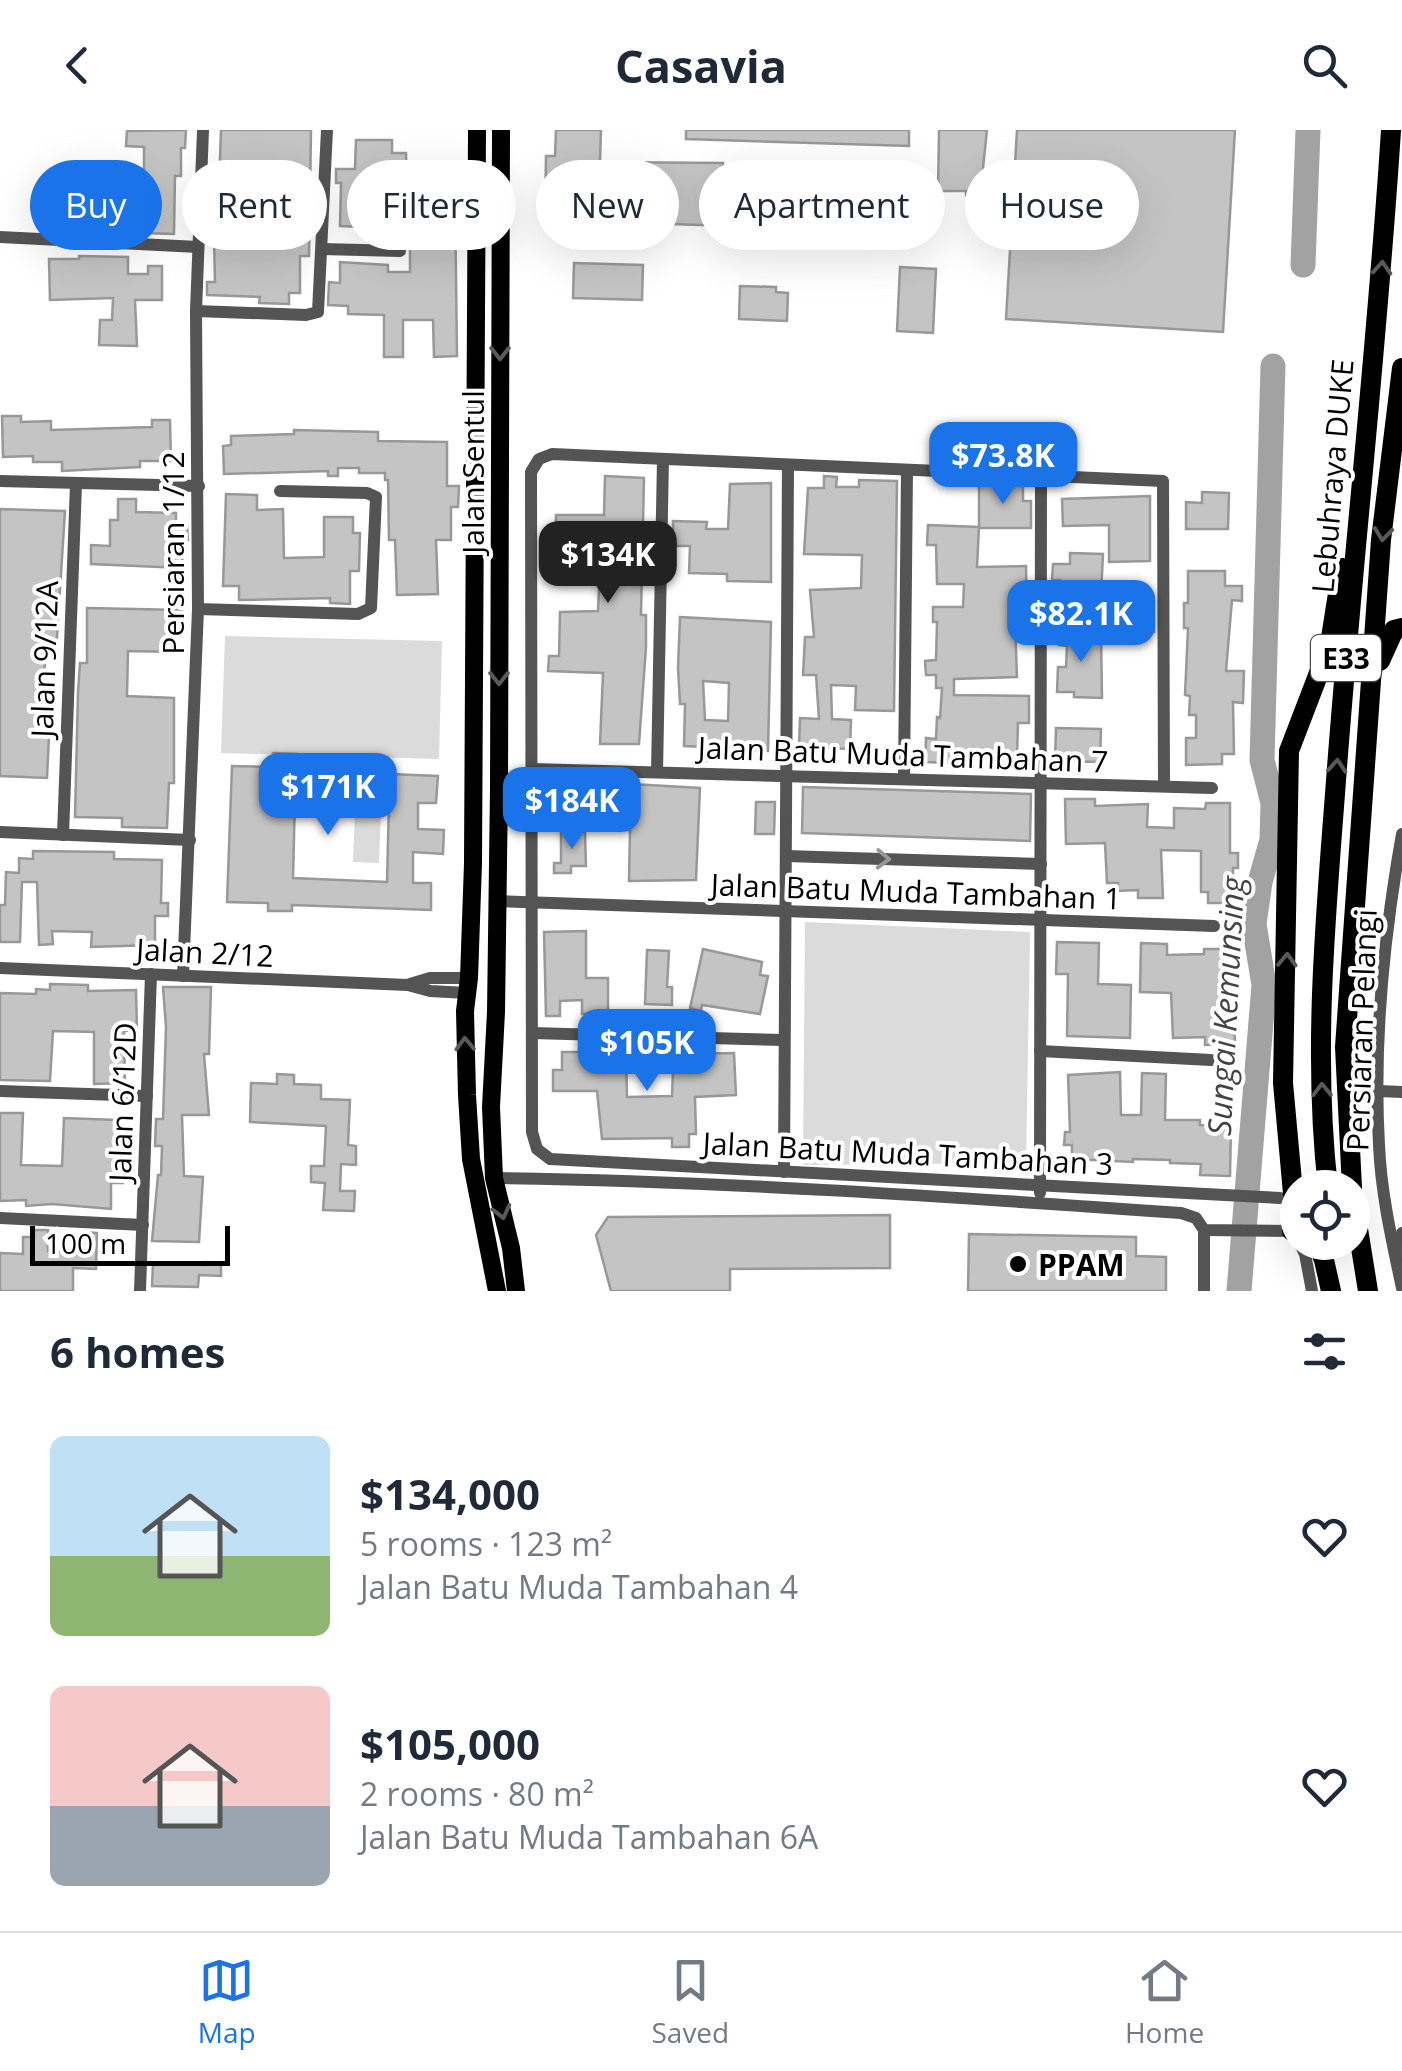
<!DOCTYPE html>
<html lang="en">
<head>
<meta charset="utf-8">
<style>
  :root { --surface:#fff; --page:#f6f6f7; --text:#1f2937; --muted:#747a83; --line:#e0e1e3; --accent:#1a73e8 }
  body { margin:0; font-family:"Open Sans",sans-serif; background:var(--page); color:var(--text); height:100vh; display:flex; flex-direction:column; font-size:38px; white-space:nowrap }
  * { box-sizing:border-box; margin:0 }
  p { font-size:32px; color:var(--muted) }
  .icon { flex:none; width:55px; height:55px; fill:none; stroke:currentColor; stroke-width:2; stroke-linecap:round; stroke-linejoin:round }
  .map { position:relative; height:1161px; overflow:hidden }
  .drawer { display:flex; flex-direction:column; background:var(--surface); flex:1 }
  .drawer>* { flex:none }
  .banner { position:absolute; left:30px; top:30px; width:1342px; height:90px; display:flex; gap:20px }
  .fabs { position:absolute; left:1280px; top:1040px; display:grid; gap:20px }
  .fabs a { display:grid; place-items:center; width:90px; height:90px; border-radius:50%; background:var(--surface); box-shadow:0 10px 40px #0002; font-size:50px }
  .scale { position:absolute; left:30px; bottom:25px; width:200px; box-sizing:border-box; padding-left:10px; border:5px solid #000; border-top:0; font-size:28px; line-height:35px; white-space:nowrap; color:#000; -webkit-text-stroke:8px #fff; paint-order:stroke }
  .price { position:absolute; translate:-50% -85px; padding:0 22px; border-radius:20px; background:var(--accent); color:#fff; font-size:32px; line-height:65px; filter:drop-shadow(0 2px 5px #0008) }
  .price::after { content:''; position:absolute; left:50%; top:60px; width:30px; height:22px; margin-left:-15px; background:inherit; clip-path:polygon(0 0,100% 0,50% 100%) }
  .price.selected { background:#222; color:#fff }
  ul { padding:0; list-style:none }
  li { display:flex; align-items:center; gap:30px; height:250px; padding:0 50px }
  li span { display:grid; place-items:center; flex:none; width:280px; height:200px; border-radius:15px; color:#555 }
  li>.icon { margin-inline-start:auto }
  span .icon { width:120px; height:120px; fill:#fffc; stroke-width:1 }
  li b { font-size:42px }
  h2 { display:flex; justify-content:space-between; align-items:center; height:120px; padding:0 50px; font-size:42px }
  .pill { padding:0 35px; border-radius:45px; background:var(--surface); box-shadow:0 10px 40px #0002; font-size:35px; line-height:90px }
  .pill.selected { background:var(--accent); color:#fff }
  header { display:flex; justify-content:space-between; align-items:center; height:130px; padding:0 50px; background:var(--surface); font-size:45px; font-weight:700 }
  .tabs { display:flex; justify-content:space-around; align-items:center; height:140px; border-top:2px solid var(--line); background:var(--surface); font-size:28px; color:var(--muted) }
  .tabs a { display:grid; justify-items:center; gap:5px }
  .tabs .selected { color:var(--accent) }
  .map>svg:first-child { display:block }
  .green { fill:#dbdbdb }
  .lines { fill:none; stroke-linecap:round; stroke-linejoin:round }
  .river { stroke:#a2a2a2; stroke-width:25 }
  .building { fill:#c4c4c4; stroke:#989898; stroke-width:2.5; fill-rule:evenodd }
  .minor { stroke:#545454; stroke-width:12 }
  .major { stroke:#000; stroke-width:18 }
  .highway { stroke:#000; stroke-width:20 }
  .oneway { stroke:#595959 }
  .oneway2 { stroke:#989898 }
  .poi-dot { fill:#000; stroke:#fff; stroke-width:4 }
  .labels { text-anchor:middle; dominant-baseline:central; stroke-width:8; stroke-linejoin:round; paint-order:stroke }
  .shield { fill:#fff; stroke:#4c4c4c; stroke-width:2.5 }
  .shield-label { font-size:28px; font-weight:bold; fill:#000 }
  .street-label { font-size:30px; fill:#000; stroke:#fff }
  .poi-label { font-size:30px; font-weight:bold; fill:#000; stroke:#fff; text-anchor:start }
  .water-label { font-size:32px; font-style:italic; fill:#434343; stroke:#fff }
</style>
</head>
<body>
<header><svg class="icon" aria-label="back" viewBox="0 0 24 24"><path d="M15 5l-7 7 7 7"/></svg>Casavia<svg class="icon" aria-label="search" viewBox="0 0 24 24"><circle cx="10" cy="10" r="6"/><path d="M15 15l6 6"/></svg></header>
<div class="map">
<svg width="1402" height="1161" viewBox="0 0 1402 1161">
  <rect width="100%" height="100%" fill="#fff"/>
  <g class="green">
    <path d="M225,506L442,511L439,629L221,623Z"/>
    <path d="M355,679L381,680L379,733L353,732Z"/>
    <path d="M805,792L1030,802L1026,1033L803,1035Z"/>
  </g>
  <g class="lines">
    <g class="river">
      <path d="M1303,135L1308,0"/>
      <path d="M1239,1161L1264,855L1254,794L1260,752L1272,710L1273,673L1262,630L1273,236"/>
    </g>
  </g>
  <g class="building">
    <path d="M186,0L185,18H181V46H175L174,104L141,103V96L111,94H69V98H50V58L80,57V54L144,55V17L126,16L127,1Z"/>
    <path d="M221,0H311L309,126H300V163H289V174L259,173L260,167L207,165V152H215L214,109H217Z"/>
    <path d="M556,0H601L600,32L723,33L722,67H728V96L671,94V81H647V92H628V80H601V91L545,90L546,26H555Z"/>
    <path d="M686,0H909V16L686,9Z"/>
    <path d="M939,0H987L980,66L966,65V61H938Z"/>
    <path d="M1017,0H1235L1223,202L1006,189Z"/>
    <path d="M356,10H392V23H406L407,65H455L457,226L434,227L433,190H403V227H384V185L348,184V176L328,175L329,152L340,153V132L388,135V142H410V99L340,96L341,53H336V39H355Z"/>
    <path d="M755,36L902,41L900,93L863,91V101L753,96Z"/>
    <path d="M79,126L128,127V144H148V136H162V170H135L137,216L99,215L100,190H112L113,168L50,170L49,129H79Z"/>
    <path d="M574,133L643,135L642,170L573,168Z"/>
    <path d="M900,137L936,139L933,203L897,201Z"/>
    <path d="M740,156L776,157V162L788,163L787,191L739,189Z"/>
    <path d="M2,286H21V292L51,291V300L152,297V290H170L171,331H140V337L62,341V332H33V326L3,327Z"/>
    <path d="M294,300L378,302V311L447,312V356H459L458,377H451V410H436L438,464L397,465L395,410H389L388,350H385V343H359V338H338V346H328V341L224,344L223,316L231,315V306L294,304Z"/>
    <path d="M605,346L644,348L641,485H646V517L639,614H600L603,543L548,541L549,526H559L560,482L598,481L600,437L550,438L549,418H556V385H604Z"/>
    <path d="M824,346L837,347L836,357H859V350L897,351L894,581L855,580L856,556L831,555L832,589L851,590L850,619L799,617L800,588L819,589L816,545H803L805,507H814L810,460L861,458L862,425L804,424L808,358H824Z"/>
    <path d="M771,353V452L727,451V444L689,443L690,416H673V391L707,392L706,399H728L730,354Z"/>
    <path d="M979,353L1023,356V371H1031V398H979Z"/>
    <path d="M1202,362L1229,363L1228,399H1186V372L1202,373Z"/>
    <path d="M226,364L257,365V380L283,379L284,428L324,427V387H353V403H360L359,441H350V474L330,473V468L239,470V456H223Z"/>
    <path d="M1150,366V431L1109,432V395L1063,396L1062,369Z"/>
    <path d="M118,369H136V382L176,383V396H187L188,410H183L182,438L91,434V415L110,416V390H118Z"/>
    <path d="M0,379L65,381L56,523H45L44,562H51L47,648L0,646Z"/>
    <path d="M928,395L979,397L977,437L1026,436L1027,492H1015L1017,547L954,549V565L1029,566V593H1018L1017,626L975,628V634L925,632L926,608L936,609L937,587L940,588L942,558H936V545H926L925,531L936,530L937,492H933V477H963L964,454H937L936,415H927Z"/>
    <path d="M1070,423L1103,424L1101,465L1059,463L1060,450H1052L1053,434H1070Z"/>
    <path d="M1188,441H1225V456H1242V471L1232,470L1226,541H1244L1243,573L1233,572L1234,624H1222V634L1186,635V608H1196V585H1189L1190,566L1185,565L1188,498H1184V473H1188Z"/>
    <path d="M1107,473H1153L1154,502H1107Z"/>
    <path d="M87,478L182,480V498H175V522L128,521L127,566L174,568V653H169L167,698L122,697V688L75,687L78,562L80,533H87Z"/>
    <path d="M680,487L771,492L768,621L719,620V631H706V617L684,616L685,574H680L678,538ZM703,551L729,553L728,591L705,590Z"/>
    <path d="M1060,501L1101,502L1102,568L1074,567V562H1057L1058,537H1066L1067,516L1059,515Z"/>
    <path d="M1056,598L1101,599L1100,632L1055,631Z"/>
    <path d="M273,623L297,624L296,640L438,646L436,673H418V699L444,700L443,724L413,722V753H431V780L292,775V781H268V773L227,772L232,636L272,637ZM295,668L389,671L387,752L293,748Z"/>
    <path d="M594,651H605L604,669L633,670V654L700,658L696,750L629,751L630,700L592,699Z"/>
    <path d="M803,657L1031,664L1030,711L802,703Z"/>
    <path d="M1065,669H1095V676L1148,674L1147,697L1174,698V678L1205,679L1206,673H1230V723H1238V738H1233V773H1208V762H1201V721L1161,720L1163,768H1138V760L1118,761V753H1107L1105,713L1066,714Z"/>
    <path d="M756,672H775L774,704H755Z"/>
    <path d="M561,702H585L586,736H571V743H554V733H561Z"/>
    <path d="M33,721L114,722V729L162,730L161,773H168V786H155V815L91,817L92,802L52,801L53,814L39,815L37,752H22L20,812H0V775H5L6,742L19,743V728L33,729Z"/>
    <path d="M586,801V848H608V883L582,884V870L560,871V886H546L544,802Z"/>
    <path d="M1057,812L1099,813L1098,854L1131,855L1130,908L1067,906L1068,844H1056Z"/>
    <path d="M1141,813L1167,814V825L1204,824V819H1231L1235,914L1205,915V907L1173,908L1171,863L1140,862Z"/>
    <path d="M703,819L762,832L760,845L768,846L760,884L702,875L701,881L690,878Z"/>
    <path d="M647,820L669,821L667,857H672V875L645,874Z"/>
    <path d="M50,854L88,855V861L136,860L137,900L124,901L125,953L94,954V902L53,901L50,951L0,950V863L36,864V859L50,860Z"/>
    <path d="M163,857H211L209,924H204L209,985H182L184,1046L203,1047L199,1112L152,1111L158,1045H161L162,1016H155L156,989H163L166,897Z"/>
    <path d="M562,922H589V926L626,924L627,967L672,966L673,940H677L681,924L734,923L736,965L695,967L696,1004H689V1017H672V1008L602,1009L597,961H553V940H562Z"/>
    <path d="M1120,942L1121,985H1141L1142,943L1166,944L1165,990H1200V995L1231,996L1230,1046L1200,1045L1201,1034L1170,1033V1030L1133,1029V1032L1072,1029V1015H1064L1065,1002H1070L1068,945Z"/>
    <path d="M277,944L294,945V954L321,955V969L350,970L348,1015L356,1016V1035L341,1034L340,1061H355L354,1081L323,1080L325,1053L311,1052V1036H324L326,996L250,992L251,953L277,954Z"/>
    <path d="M0,983H23L21,1035L62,1036L64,988L118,990L117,1034L123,1035V1053H111V1079L52,1074L26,1076V1070L0,1071Z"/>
    <path d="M890,1085V1138L730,1139V1161H611L596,1105L608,1087Z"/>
    <path d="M34,1100H48V1121L80,1120L81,1102L97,1103L96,1139L73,1138V1161H0V1123L23,1124V1107H34Z"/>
    <path d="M969,1104L1136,1107V1126L1166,1127V1161H968Z"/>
    <path d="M206,1132L221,1133V1146L199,1145L198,1157L152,1156L153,1133L206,1135Z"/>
  </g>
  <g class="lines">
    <g class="minor">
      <path d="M0,107L198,117"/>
      <path d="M322,119L400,121"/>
      <path d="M196,181L306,185L318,182L327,0"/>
      <path d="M0,351L199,356"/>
      <path d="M198,479L358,484L371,478L376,367L367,363L280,361"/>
      <path d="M532,639L1212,658"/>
      <path d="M657,642L663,329"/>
      <path d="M904,649L907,340"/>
      <path d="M1164,656L1163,351L552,324L539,329L531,342L532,1002L537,1019L550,1029L1280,1068"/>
      <path d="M0,702L190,710"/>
      <path d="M1402,704C1384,805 1373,912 1379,1015C1381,1063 1392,1111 1402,1158"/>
      <path d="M63,705L76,354"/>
      <path d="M786,726L1041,734"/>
      <path d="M497,771L1214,796"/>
      <path d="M0,838L408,855L430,861L467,863"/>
      <path d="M183,846L198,479L196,181L203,0"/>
      <path d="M410,854L430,848H469"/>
      <path d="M532,903L784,910"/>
      <path d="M1040,921L1211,930"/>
      <path d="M0,961L147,966"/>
      <path d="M1379,961L1402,962"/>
      <path d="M784,1042L788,335"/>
      <path d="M494,1048C723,1051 953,1067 1181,1083L1196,1088L1204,1100L1292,1101L1294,1104"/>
      <path d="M1040,1063L1041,346"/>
      <path d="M0,1088L143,1095"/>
      <path d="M1204,1100V1161"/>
      <path d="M1299,1112L1305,1124L1312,1161"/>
      <path d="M1398,1126L1402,1103"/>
      <path d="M140,1161L151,844"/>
    </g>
    <g class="major">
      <path d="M477,0L473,733L469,848L465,881L467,965L471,1029L497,1161"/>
      <path d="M501,0L499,659L496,882L491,977L494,1048L511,1118L516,1161"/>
    </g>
    <g class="highway">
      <path d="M1380,531L1394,500L1402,498"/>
      <path d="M1328,1058C1313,927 1325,794 1335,664C1351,443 1377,222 1391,0"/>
      <path d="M1352,1058L1345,917L1381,410L1402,238"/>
      <path d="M1352,1062L1368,1161"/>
      <path d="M1298,1101H1292L1295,1085L1283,953L1289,621L1330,514L1342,438"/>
      <path d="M1317,1112L1324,1130L1331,1161"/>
    </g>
  </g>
  <defs><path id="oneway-chevron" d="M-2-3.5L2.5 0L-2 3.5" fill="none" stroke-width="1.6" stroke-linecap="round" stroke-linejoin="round" transform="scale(2.5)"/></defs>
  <g class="oneway">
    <use href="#oneway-chevron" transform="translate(1382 138) rotate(-86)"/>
    <use href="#oneway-chevron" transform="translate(500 223) rotate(90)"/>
    <use href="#oneway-chevron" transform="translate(1383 404) rotate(96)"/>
    <use href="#oneway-chevron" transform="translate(499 548) rotate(90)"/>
    <use href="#oneway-chevron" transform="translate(1337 636) rotate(-86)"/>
    <use href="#oneway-chevron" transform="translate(1287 830) rotate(-88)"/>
    <use href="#oneway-chevron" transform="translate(465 914) rotate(-92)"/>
    <use href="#oneway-chevron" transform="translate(1322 960) rotate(-91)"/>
    <use href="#oneway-chevron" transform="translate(502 1082) rotate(76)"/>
  </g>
  <use class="oneway2" href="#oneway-chevron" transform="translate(883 729) rotate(2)"/>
  <circle class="poi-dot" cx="1018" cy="1134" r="10"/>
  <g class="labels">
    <rect class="shield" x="1311" y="505" width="70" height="46" rx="8"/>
    <g class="shield-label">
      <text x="1346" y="528">E33</text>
    </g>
    <g class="street-label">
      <text transform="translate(472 342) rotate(-90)">Jalan Sentul</text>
      <text transform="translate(1332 346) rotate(-85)">Lebuhraya DUKE</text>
      <text transform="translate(172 423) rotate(-90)">Persiaran 1/12</text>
      <text transform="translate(44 529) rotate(-88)">Jalan 9/12A</text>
      <text transform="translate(903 624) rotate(2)">Jalan Batu Muda Tambahan 7</text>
      <text transform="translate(916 761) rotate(2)">Jalan Batu Muda Tambahan 1</text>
      <text transform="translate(205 822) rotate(3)">Jalan 2/12</text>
      <text transform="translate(1361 900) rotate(-88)">Persiaran Pelangi</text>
      <text transform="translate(122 972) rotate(-88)">Jalan 6/12D</text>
      <text transform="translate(908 1023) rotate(3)">Jalan Batu Muda Tambahan 3</text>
    </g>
    <g class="poi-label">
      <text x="1038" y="1134">PPAM</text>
    </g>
    <g class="water-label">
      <text transform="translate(1225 876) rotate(-87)">Sungai Kemunsing</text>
    </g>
  </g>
</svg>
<div class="fabs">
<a><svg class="icon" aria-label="locate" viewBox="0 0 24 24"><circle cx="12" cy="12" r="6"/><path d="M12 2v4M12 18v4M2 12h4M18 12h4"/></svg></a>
</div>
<div class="scale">100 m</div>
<b class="price" style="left:1003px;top:377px">$73.8K</b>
<b class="price selected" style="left:608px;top:476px">$134K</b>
<b class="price" style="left:1081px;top:535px">$82.1K</b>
<b class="price" style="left:328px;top:708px">$171K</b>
<b class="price" style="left:572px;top:722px">$184K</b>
<b class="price" style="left:647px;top:964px">$105K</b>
<div class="banner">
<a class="pill selected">Buy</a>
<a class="pill">Rent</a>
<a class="pill">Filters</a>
<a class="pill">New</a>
<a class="pill">Apartment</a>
<a class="pill">House</a>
</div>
</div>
<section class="drawer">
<h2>6 homes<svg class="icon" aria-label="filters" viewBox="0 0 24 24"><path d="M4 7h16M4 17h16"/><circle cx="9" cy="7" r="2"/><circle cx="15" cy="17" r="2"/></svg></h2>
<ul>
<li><span style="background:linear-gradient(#bfe0f5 60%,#8fb573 0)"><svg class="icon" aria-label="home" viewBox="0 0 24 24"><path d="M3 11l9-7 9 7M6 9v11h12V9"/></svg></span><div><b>$134,000</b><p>5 rooms · 123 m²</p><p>Jalan Batu Muda Tambahan 4</p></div><svg class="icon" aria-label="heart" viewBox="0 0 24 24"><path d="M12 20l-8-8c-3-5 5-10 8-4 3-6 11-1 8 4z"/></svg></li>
<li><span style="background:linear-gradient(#f6c9c9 60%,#9aa5b1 0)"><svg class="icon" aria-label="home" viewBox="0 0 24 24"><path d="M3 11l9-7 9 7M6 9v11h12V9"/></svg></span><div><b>$105,000</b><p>2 rooms · 80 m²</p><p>Jalan Batu Muda Tambahan 6A</p></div><svg class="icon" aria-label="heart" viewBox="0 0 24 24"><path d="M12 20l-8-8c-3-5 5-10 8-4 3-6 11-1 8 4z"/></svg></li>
</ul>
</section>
<nav class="tabs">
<a class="selected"><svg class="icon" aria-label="map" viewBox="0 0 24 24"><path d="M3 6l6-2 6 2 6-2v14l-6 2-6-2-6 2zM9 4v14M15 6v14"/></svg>Map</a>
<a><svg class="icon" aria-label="saved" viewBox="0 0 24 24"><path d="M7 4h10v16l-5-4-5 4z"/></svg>Saved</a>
<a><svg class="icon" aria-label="home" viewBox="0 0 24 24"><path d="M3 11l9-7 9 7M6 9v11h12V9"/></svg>Home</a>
</nav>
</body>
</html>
